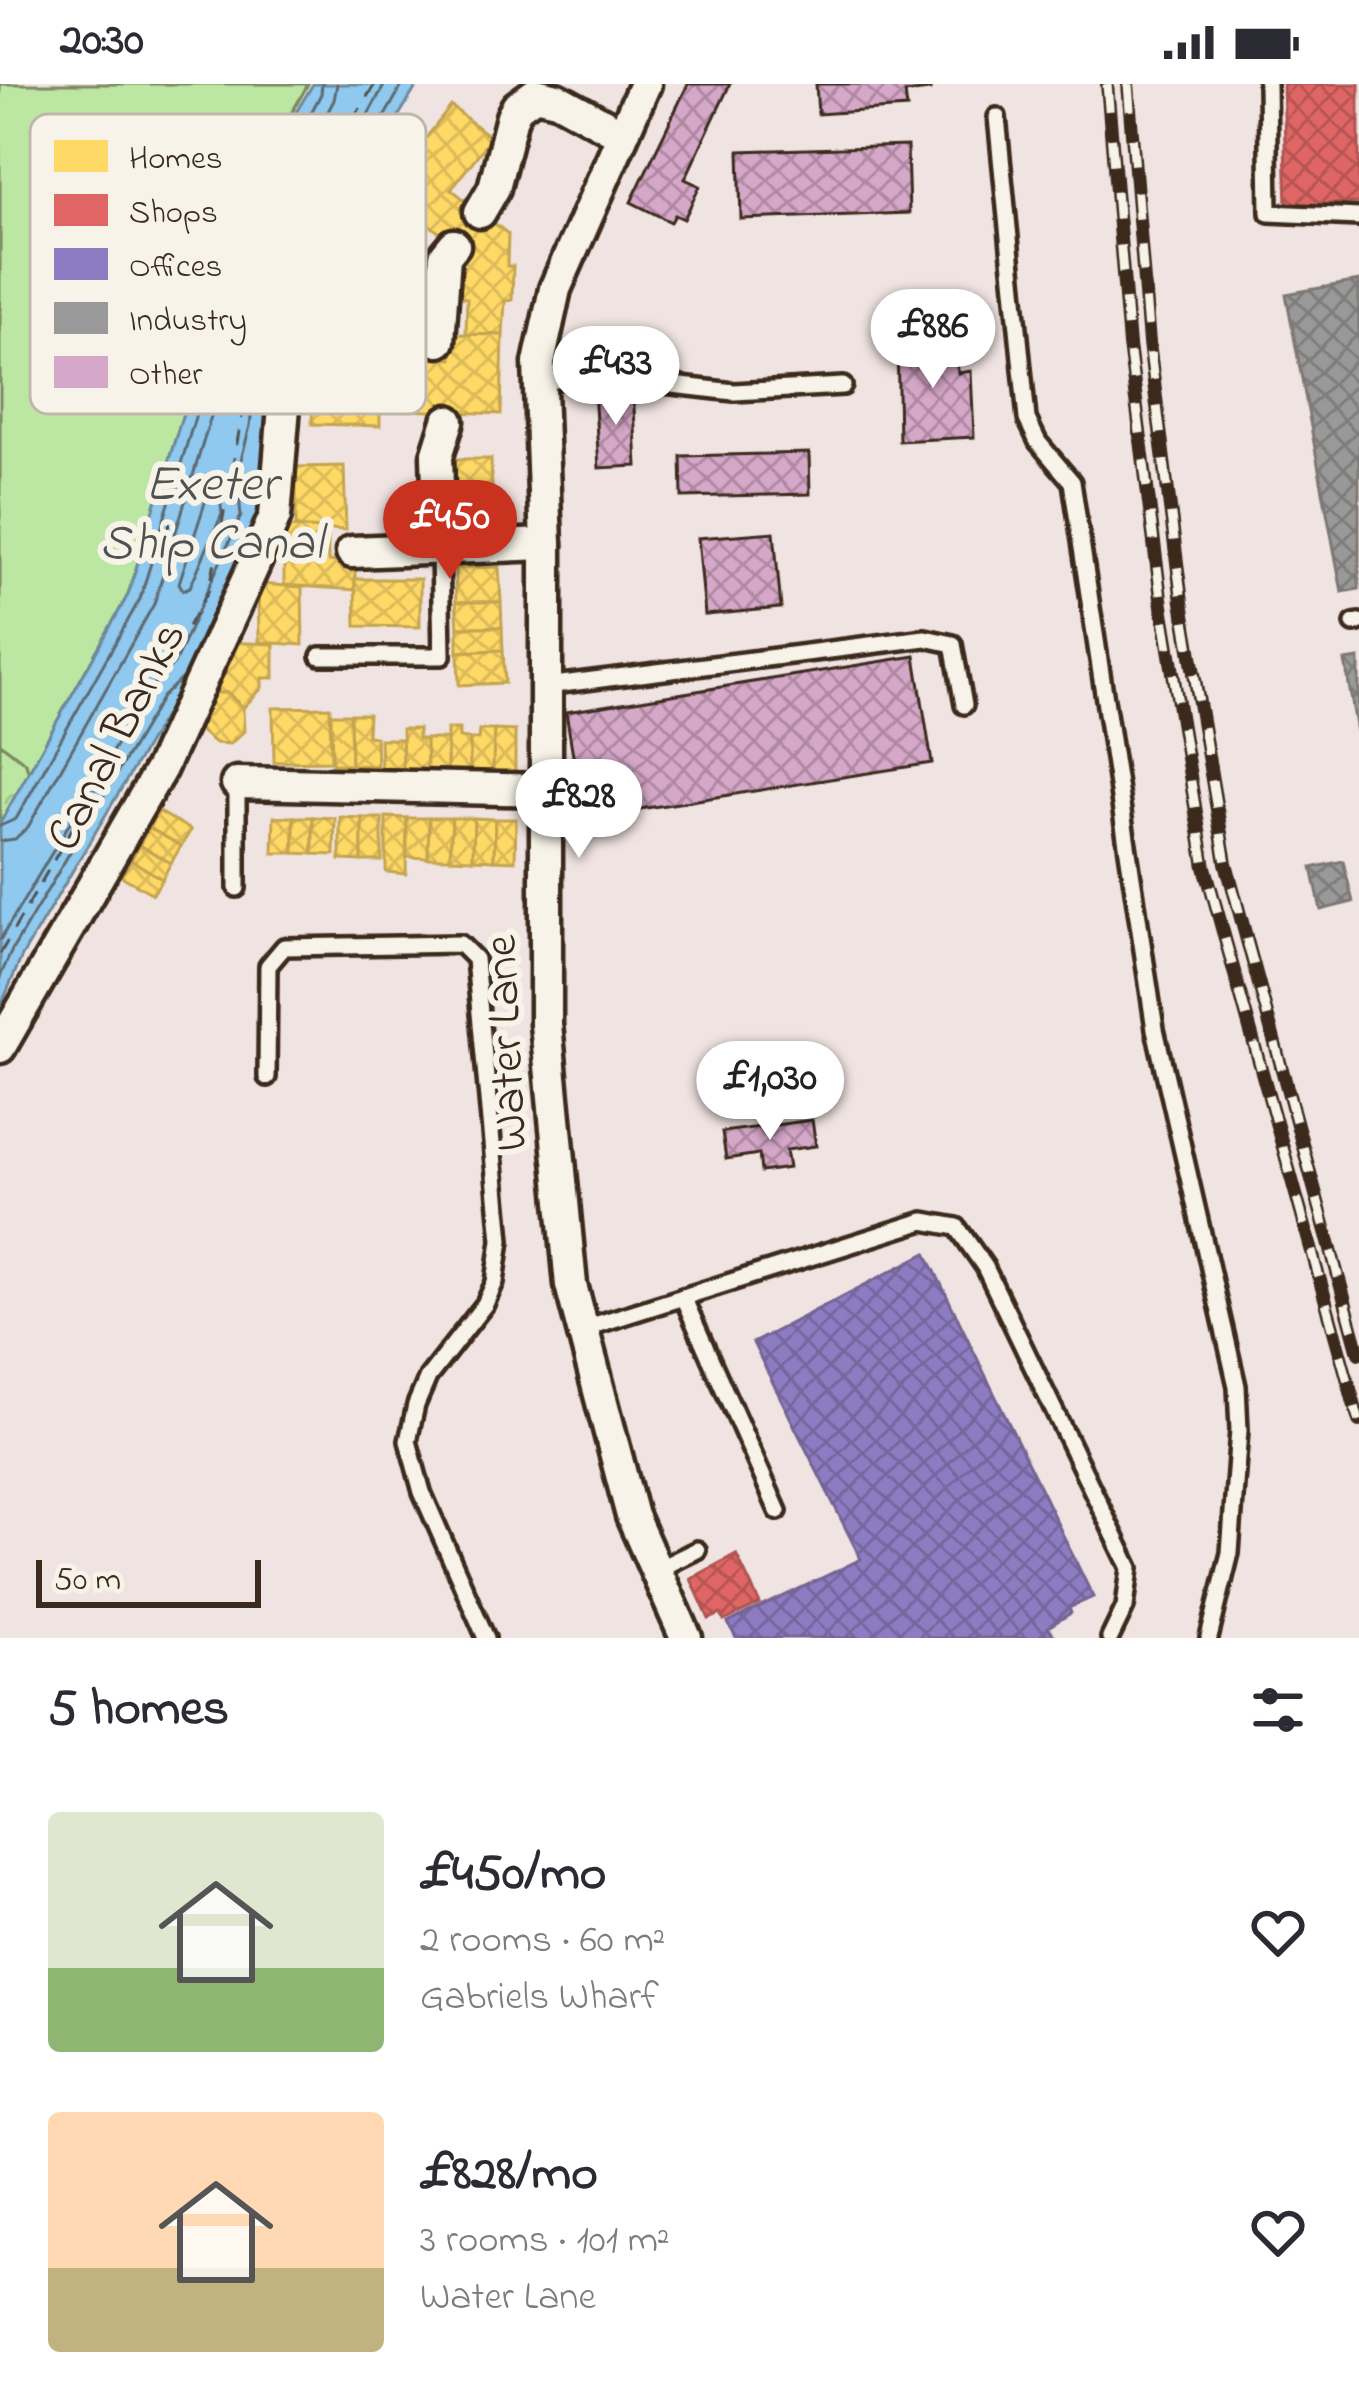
<!DOCTYPE html>
<html lang="en">
<head>
<meta charset="utf-8">
<style>
  :root { --surface:#fff; --page:#f7f7f7; --text:#2b2b33; --muted:#7c7c81; --accent:#c8321e }
  body { margin:0; font-family:"Indie Flower",sans-serif; background:var(--page); color:var(--text); height:100vh; display:flex; flex-direction:column; font-size:45px; white-space:nowrap }
  * { box-sizing:border-box; margin:0 }
  p { font-size:39px; color:var(--muted) }
  .icon { flex:none; width:66px; height:66px; fill:none; stroke:currentColor; stroke-width:2; stroke-linecap:round; stroke-linejoin:round }
  .map { position:relative; height:1554px; overflow:hidden }
  .details { display:flex; flex-direction:column; background:var(--surface); flex:1 }
  .details>* { flex:none }
  .scale { position:absolute; left:36px; bottom:30px; width:225px; box-sizing:border-box; padding-left:12px; border:6px solid #3b2a1e; border-top:0; font-size:33px; line-height:42px; white-space:nowrap; color:#3b2a1e; -webkit-text-stroke:9px #f7f3e8; paint-order:stroke }
  .price { position:absolute; translate:-50% -102px; padding:0 27px; border-radius:42px; background:#fff; color:#222; font-size:39px; line-height:78px; filter:drop-shadow(0 3px 6px #0008) }
  .price::after { content:''; position:absolute; left:50%; top:72px; width:36px; height:27px; margin-left:-18px; background:inherit; clip-path:polygon(0 0,100% 0,50% 100%) }
  .price.selected { background:var(--accent); color:#fff }
  ul { padding:0; list-style:none }
  li { display:flex; align-items:center; gap:36px; height:300px; padding:0 48px }
  li span { display:grid; place-items:center; flex:none; width:336px; height:240px; border-radius:12px; color:#555 }
  li>.icon { margin-inline-start:auto }
  span .icon { width:144px; height:144px; fill:#fffc; stroke-width:1 }
  li b { font-size:51px }
  h2 { display:flex; justify-content:space-between; align-items:center; height:144px; padding:0 48px; font-size:51px }
  .status { display:flex; justify-content:space-between; align-items:center; height:84px; padding:0 60px; background:var(--surface); direction:ltr }
  .status svg { height:33px; fill:currentColor }
  .map>svg:first-child { display:block }
  .green { fill:#bce7a3; stroke:#7c8860; stroke-width:3 }
  .forest { fill:url(#forest-crowns); stroke:#7c8860; stroke-width:3 }
  .water { fill:#8fc9ef; stroke:#6d899b; stroke-width:3 }
  .homes { fill:url(#homes-cross-hatch); stroke:#c4a450; stroke-width:3 }
  .shops { fill:url(#shops-cross-hatch); stroke:#ae5450; stroke-width:3 }
  .offices { fill:url(#offices-cross-hatch); stroke:#756392; stroke-width:3 }
  .industry { fill:url(#industry-cross-hatch); stroke:#7d7874; stroke-width:3 }
  .lines { fill:none; stroke-linecap:round; stroke-linejoin:round }
  .shore { stroke:#5d6a72; stroke-width:3 }
  .ferry { stroke:#505252; stroke-width:3; stroke-dasharray:15 12; stroke-linecap:butt }
  .building { fill:url(#building-cross-hatch); stroke:#3b2a1e; stroke-width:3 }
  .lane-casing { stroke:#3b2a1e; stroke-width:24 }
  .street-casing { stroke:#3b2a1e; stroke-width:39 }
  .lane { stroke:#f7f3e8; stroke-width:15 }
  .street { stroke:#f7f3e8; stroke-width:30 }
  .rail-casing { stroke:#3b2a1e; stroke-width:14 }
  .rail { stroke:#f7f3e8; stroke-width:9; stroke-dasharray:27; stroke-linecap:butt }
  .labels { text-anchor:middle; dominant-baseline:central; stroke-width:12; stroke-linejoin:round; paint-order:stroke }
  .street-label { font-size:48px; fill:#3b2a1e; stroke:#f7f3e8 }
  .water-label { font-size:51px; font-style:italic; fill:#505252; stroke:#f7f3e8 }
  .key { fill:#f7f3e8; stroke:#bfb7ab; stroke-width:3 }
  .key-label { font-size:33px; fill:#3b2a1e }
</style>
</head>
<body>
<div class="status"><b>20:30</b><svg viewBox="0 0 49 12"><path d="M0 12V9h3v3zM5 12V6h3v6zM10 12V3h3v9zM15 12V0h3v12zM26 1h20v11H26zM47 4h2v5h-2z"/></svg></div>
<div class="map">
<svg width="1359" height="1554" viewBox="0 0 1359 1554">
  <defs>
    <pattern id="forest-crowns" width="20" height="18" patternUnits="userSpaceOnUse" patternTransform="scale(3)"><rect width="20" height="18" fill="#bce7a3"/><path d="M2 6a3 3 0 1 1 6 0M12 15a3 3 0 1 1 6 0" fill="none" stroke="#a2c68c"/></pattern>
    <pattern id="homes-cross-hatch" width="8" height="8" patternUnits="userSpaceOnUse" patternTransform="scale(3)"><rect width="8" height="8" fill="#ffd966"/><path d="M0 0l8 8M0 8l8-8" fill="none" stroke="#dbba58"/></pattern>
    <pattern id="shops-cross-hatch" width="8" height="8" patternUnits="userSpaceOnUse" patternTransform="scale(3)"><rect width="8" height="8" fill="#e06666"/><path d="M0 0l8 8M0 8l8-8" fill="none" stroke="#b75453"/></pattern>
    <pattern id="offices-cross-hatch" width="8" height="8" patternUnits="userSpaceOnUse" patternTransform="scale(3)"><rect width="8" height="8" fill="#8e7cc3"/><path d="M0 0l8 8M0 8l8-8" fill="none" stroke="#75669e"/></pattern>
    <pattern id="industry-cross-hatch" width="8" height="8" patternUnits="userSpaceOnUse" patternTransform="scale(3)"><rect width="8" height="8" fill="#999"/><path d="M0 0l8 8M0 8l8-8" fill="none" stroke="#7e7d7c"/></pattern>
    <pattern id="building-cross-hatch" width="8" height="8" patternUnits="userSpaceOnUse" patternTransform="scale(3)"><rect width="8" height="8" fill="#d5a7c8"/><path d="M0 0l8 8M0 8l8-8" fill="none" stroke="#ae88a2"/></pattern>
  </defs>
  <rect width="100%" height="100%" fill="#f0e4e2"/>
  <filter id="ink" filterUnits="userSpaceOnUse"><feTurbulence type="fractalNoise" baseFrequency=".00833" numOctaves="2"/><feDisplacementMap in="SourceGraphic" scale="24" xChannelSelector="R" yChannelSelector="G"/><feConvolveMatrix kernelMatrix="1 2 1 2 8 2 1 2 1" color-interpolation-filters="sRGB"/></filter>
  <g filter="url(#ink)">
    <path class="green" d="M0,0H308L271,66L244,128L128,511L0,739Z"/>
    <path class="forest" d="M0,659L26,679L32,702L0,786Z"/>
    <path class="water" d="M313,0H418L389,48L281,297L269,435L196,597L172,619L22,872L0,924V739L128,511L244,128L280,55Z"/>
    <g class="homes">
      <path d="M451,22L491,54L451,105L508,150L507,182H513L512,216L505,217L503,251L466,250L467,214L458,213L460,165L425,137L418,146L378,115Z"/>
      <path d="M453,250L503,251L501,330L380,325V342L312,340L314,292H324L325,255L398,258V273L452,275Z"/>
      <path d="M451,375H491L492,405H452Z"/>
      <path d="M344,382L346,446L296,444V383Z"/>
      <path d="M452,405H492L493,435H452Z"/>
      <path d="M284,443L328,445V477L355,479V506L284,501Z"/>
      <path d="M499,483L501,518H456L455,484Z"/>
      <path d="M355,495H420V543L356,542Z"/>
      <path d="M258,500L302,503L303,561L259,558Z"/>
      <path d="M456,518H501L502,543H458Z"/>
      <path d="M458,543H502L503,566L458,568Z"/>
      <path d="M221,558L274,560V594H262V604L243,624L228,609H216Z"/>
      <path d="M503,566L505,599L459,601L458,568Z"/>
      <path d="M209,609H228L243,624L244,647L230,660L215,659L199,646L198,627Z"/>
      <path d="M330,623L331,677L274,678L273,624Z"/>
      <path d="M331,630H350L351,681L332,680Z"/>
      <path d="M350,630H368L367,652L376,653L377,682L351,681Z"/>
      <path d="M402,645H418V655H426L427,687H403Z"/>
      <path d="M447,645H459V654L470,655V688H447Z"/>
      <path d="M479,646H494L493,688H470V655H478Z"/>
      <path d="M494,646L515,647V688H493Z"/>
      <path d="M380,655H402L403,687L381,686Z"/>
      <path d="M426,655H447V688L427,687Z"/>
      <path d="M158,727L191,746L181,762L149,744Z"/>
      <path d="M274,733H294V769H273Z"/>
      <path d="M294,733H313V770L294,769Z"/>
      <path d="M313,733L335,734L334,771L313,770Z"/>
      <path d="M340,733L362,734V777L340,776Z"/>
      <path d="M386,733L407,734L406,790L386,788Z"/>
      <rect x="362" y="734" width="20" height="43"/>
      <path d="M407,734H429L428,774L407,773Z"/>
      <path d="M429,734H452L450,774H428Z"/>
      <path d="M452,734H474L473,775L450,774Z"/>
      <path d="M474,734L495,735L494,776L473,775Z"/>
      <path d="M495,735H516L515,777L494,776Z"/>
      <path d="M149,744L181,762L171,779L139,761Z"/>
      <path d="M139,761L171,779L162,795L131,776Z"/>
      <path d="M131,776L162,795L153,810L121,792Z"/>
    </g>
    <g class="shops">
      <path d="M1283,0H1359V119L1287,121Z"/>
      <path d="M736,1470L760,1520L724,1537L721,1530L709,1535L691,1495Z"/>
    </g>
    <path class="offices" d="M926,1169L1093,1513L1069,1524L1071,1529L1048,1543L1056,1554H736L728,1539L861,1475L753,1259Z"/>
    <g class="industry">
      <path d="M1359,197V505L1342,508L1286,210Z"/>
      <path d="M1359,575V647L1357,648L1345,577Z"/>
      <path d="M1343,777L1353,818L1321,826L1312,784Z"/>
    </g>
    <g class="lines">
      <g class="shore">
        <path d="M273,286L378,44L403,0"/>
        <path d="M211,400L219,404L222,430L190,503L183,506L179,499Z"/>
        <path d="M0,742L16,735L140,515L256,132L321,10L322,0"/>
        <path d="M0,757L15,755L28,743L154,520L270,138L334,16L337,0"/>
        <path d="M0,856L150,604L174,580L241,432L237,391L250,342L256,287L364,38L385,0"/>
        <path d="M0,893L12,866L162,613L183,593"/>
      </g>
      <path class="ferry" d="M0,870L210,504L273,165L375,0"/>
    </g>
    <g class="building">
      <path d="M688,0H730L685,95L700,102L684,135L675,131L671,138L631,118Z"/>
      <path d="M816,0H930V6L905,9L907,24L818,30Z"/>
      <path d="M907,62L909,129L741,135L739,67Z"/>
      <path d="M956,254L958,289L971,287L974,353L899,357L897,255Z"/>
      <path d="M633,304L637,382L599,384L594,307Z"/>
      <path d="M809,369L810,410L682,413L681,372Z"/>
      <path d="M774,448L781,524L705,531L698,454Z"/>
      <path d="M915,572L932,679L583,734L566,628Z"/>
      <path d="M812,1036L816,1062L786,1066L789,1084L761,1088L759,1070L726,1075L722,1048Z"/>
    </g>
    <g class="lines">
      <g class="lane-casing">
        <g id="lane">
          <path d="M1267,0L1269,129L1359,133"/>
          <path d="M997,33L1027,335L1038,358L1072,398L1155,945L1237,1302L1239,1346L1230,1469L1209,1554"/>
          <path d="M540,297L602,293L734,308L843,302"/>
          <path d="M1354,539L1359,538"/>
          <path d="M320,572H442L440,465"/>
          <path d="M546,602L925,554L953,560L964,621"/>
          <path d="M237,804V699"/>
          <path d="M267,993L268,882L284,863L460,860L475,875L501,1156L495,1198L485,1220L428,1293L416,1321L408,1357L422,1408L486,1554"/>
          <path d="M683,1213L778,1427"/>
          <path d="M582,1245L924,1137L957,1143L985,1183L1130,1484L1125,1523L1110,1554"/>
          <path d="M656,1486L697,1466"/>
        </g>
      </g>
      <g class="street-casing">
        <g id="street">
          <path d="M645,0L555,205L539,279L546,460V940L571,1201L632,1432L686,1554"/>
          <path d="M480,128L494,104L512,33L517,23L535,10L557,15L621,50"/>
          <path d="M439,257L445,172L454,161"/>
          <path d="M440,465L437,372L448,337"/>
          <path d="M352,468L546,460"/>
          <path d="M237,699L546,706"/>
          <path d="M0,963L161,684L253,483L275,432L286,298"/>
        </g>
      </g>
      <use href="#lane" class="lane"/>
      <use href="#street" class="street"/>
      <g class="rail-casing">
        <g id="rail">
          <path d="M1107,0L1129,261L1162,522L1205,783L1359,1337"/>
          <path d="M1128,0L1149,259L1182,518L1226,779L1359,1269"/>
        </g>
      </g>
      <use href="#rail" class="rail"/>
    </g>
  </g>
  <g class="labels">
    <g class="street-label">
      <text transform="translate(118 653) rotate(-63)">Canal Banks</text>
      <text transform="translate(508 959) rotate(-93)">Water Lane</text>
    </g>
    <g class="water-label">
      <text x="211" y="402">Exeter<tspan x="211" dy="59">Ship Canal</tspan></text>
    </g>
  </g>
  <rect x="30" y="30" width="396" height="300" rx="18" class="key"/>
  <rect x="54" y="56" width="54" height="32" fill="#ffd966"/>
  <rect x="54" y="110" width="54" height="32" fill="#e06666"/>
  <rect x="54" y="164" width="54" height="32" fill="#8e7cc3"/>
  <rect x="54" y="218" width="54" height="32" fill="#999"/>
  <rect x="54" y="272" width="54" height="32" fill="#d5a7c8"/>
  <g class="key-label">
    <text x="129" y="84">Homes</text>
    <text x="129" y="138">Shops</text>
    <text x="129" y="192">Offices</text>
    <text x="129" y="246">Industry</text>
    <text x="129" y="300">Other</text>
  </g>
</svg>
<div class="scale">50 m</div>
<b class="price" style="left:933px;top:307px">£886</b>
<b class="price" style="left:616px;top:344px">£433</b>
<b class="price selected" style="left:450px;top:498px">£450</b>
<b class="price" style="left:579px;top:777px">£828</b>
<b class="price" style="left:770px;top:1059px">£1,030</b>
</div>
<section class="details">
<h2>5 homes<svg class="icon" aria-label="filters" viewBox="0 0 24 24"><path d="M4 7h16M4 17h16"/><circle cx="9" cy="7" r="2"/><circle cx="15" cy="17" r="2"/></svg></h2>
<ul>
<li><span style="background:linear-gradient(#dfe7d0 65%,#8fb573 0)"><svg class="icon" aria-label="home" viewBox="0 0 24 24"><path d="M3 11l9-7 9 7M6 9v11h12V9"/></svg></span><div><b>£450/mo</b><p>2 rooms · 60 m²</p><p>Gabriels Wharf</p></div><svg class="icon" aria-label="heart" viewBox="0 0 24 24"><path d="M12 20l-8-8c-3-5 5-10 8-4 3-6 11-1 8 4z"/></svg></li>
<li><span style="background:linear-gradient(#ffd9b3 65%,#c2b280 0)"><svg class="icon" aria-label="home" viewBox="0 0 24 24"><path d="M3 11l9-7 9 7M6 9v11h12V9"/></svg></span><div><b>£828/mo</b><p>3 rooms · 101 m²</p><p>Water Lane</p></div><svg class="icon" aria-label="heart" viewBox="0 0 24 24"><path d="M12 20l-8-8c-3-5 5-10 8-4 3-6 11-1 8 4z"/></svg></li>
</ul>
</section>
</body>
</html>
